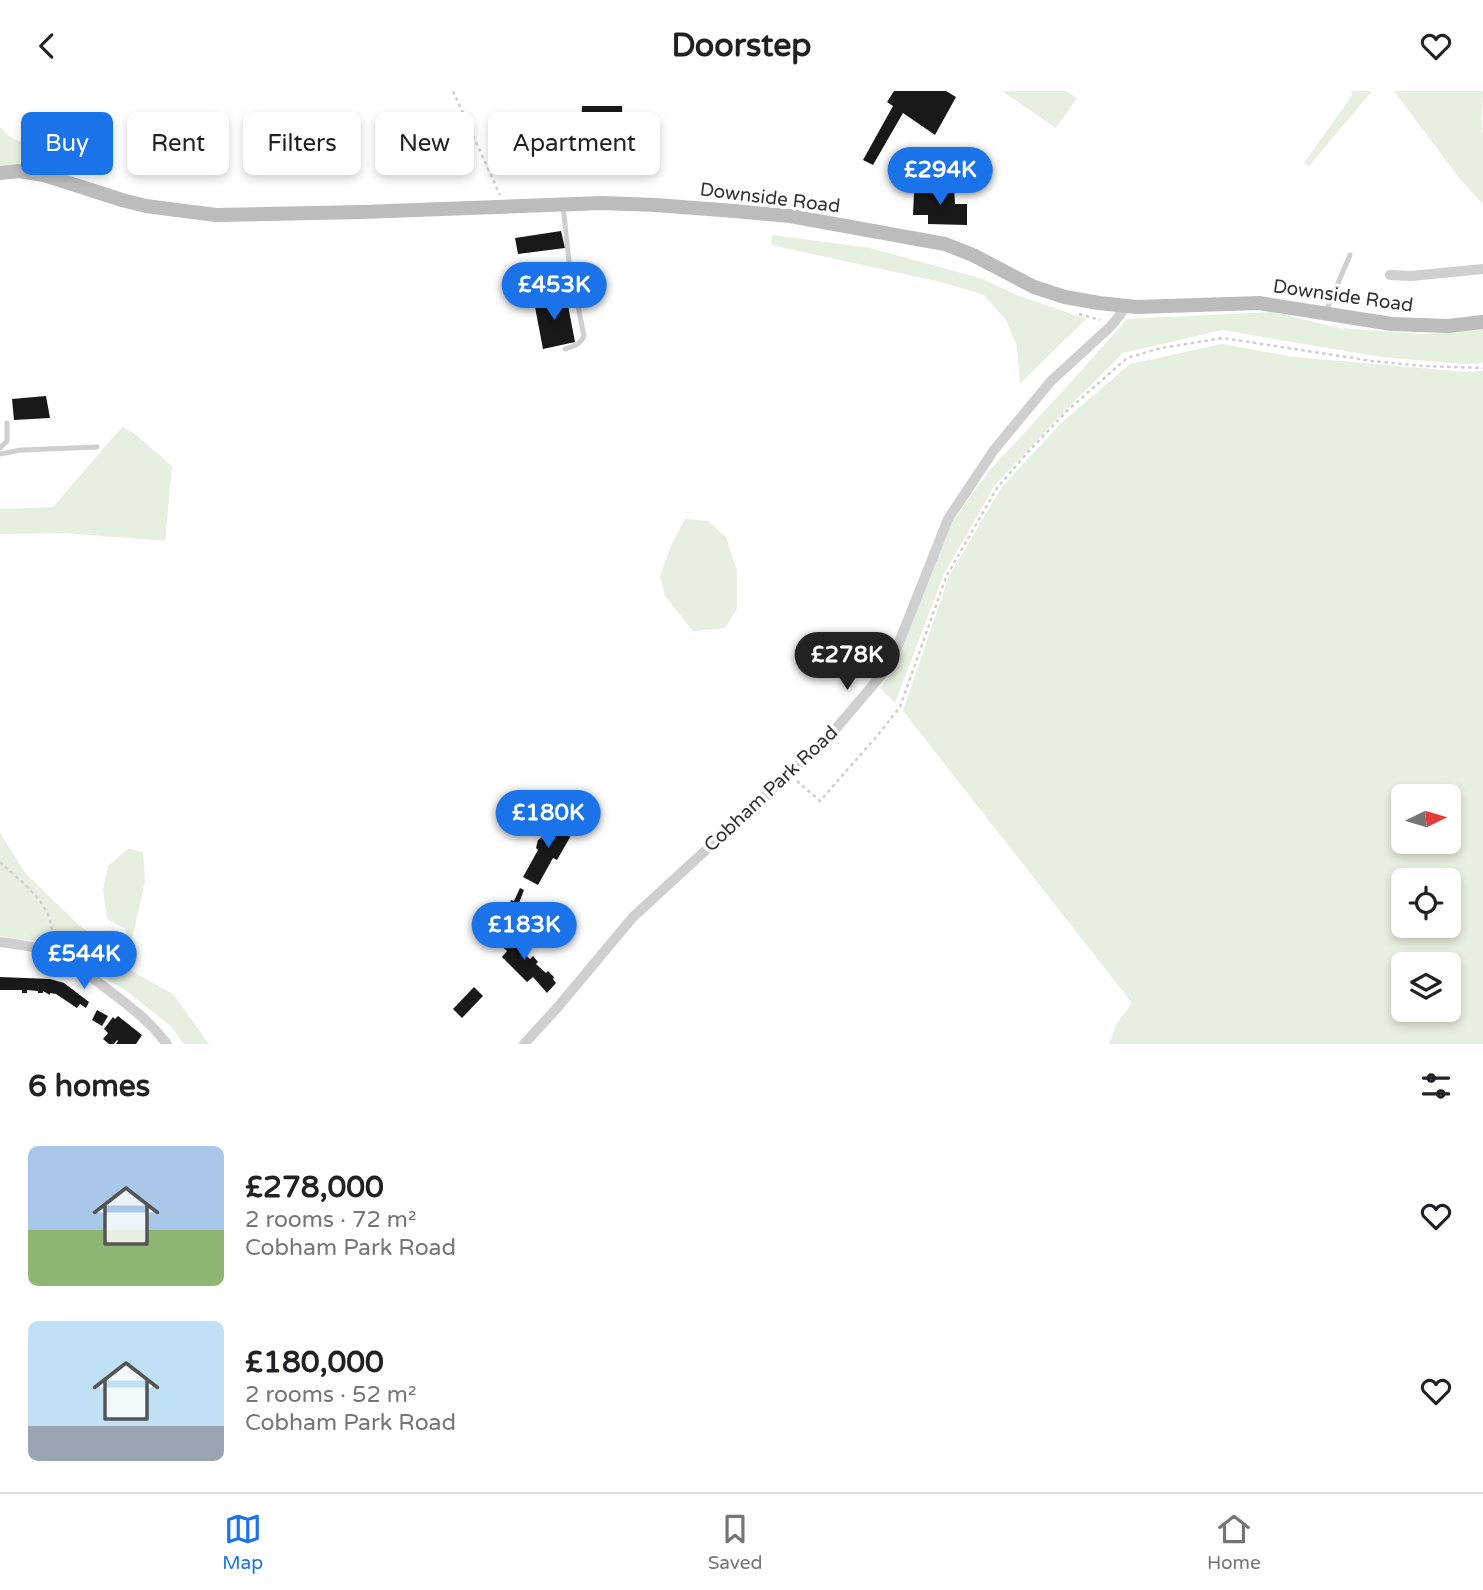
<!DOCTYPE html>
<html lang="en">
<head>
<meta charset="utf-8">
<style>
  :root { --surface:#fff; --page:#f6f6f6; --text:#202124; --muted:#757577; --line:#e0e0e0; --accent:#1a73e8 }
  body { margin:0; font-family:"Varela Round",sans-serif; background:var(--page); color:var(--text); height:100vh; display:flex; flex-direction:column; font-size:26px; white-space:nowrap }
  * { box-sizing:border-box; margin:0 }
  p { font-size:23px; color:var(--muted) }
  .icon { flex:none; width:38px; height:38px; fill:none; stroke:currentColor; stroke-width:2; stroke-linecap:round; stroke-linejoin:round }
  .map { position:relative; height:953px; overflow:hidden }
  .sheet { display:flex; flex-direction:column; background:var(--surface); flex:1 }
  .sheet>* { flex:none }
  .guide { position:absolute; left:21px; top:21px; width:700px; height:63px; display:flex; gap:14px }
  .needle { width:46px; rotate:85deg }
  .buttons { position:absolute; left:1391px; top:693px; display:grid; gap:14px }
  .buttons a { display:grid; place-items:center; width:70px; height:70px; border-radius:10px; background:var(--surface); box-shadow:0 4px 10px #0003; font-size:35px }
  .price { position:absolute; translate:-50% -60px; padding:0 16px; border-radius:24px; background:var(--accent); color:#fff; font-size:23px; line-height:46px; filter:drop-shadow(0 2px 4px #0008) }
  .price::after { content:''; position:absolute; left:50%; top:42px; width:21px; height:16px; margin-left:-10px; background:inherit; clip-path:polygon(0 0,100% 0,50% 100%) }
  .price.current { background:#222; color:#fff }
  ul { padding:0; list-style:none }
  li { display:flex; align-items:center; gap:21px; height:175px; padding:0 28px }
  li span { display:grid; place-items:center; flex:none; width:196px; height:140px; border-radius:10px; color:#555 }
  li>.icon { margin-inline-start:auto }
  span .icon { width:84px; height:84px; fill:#fffc; stroke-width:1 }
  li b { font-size:30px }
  h2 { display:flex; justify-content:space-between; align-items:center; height:84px; padding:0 28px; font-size:30px }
  .tag { padding:0 24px; border-radius:10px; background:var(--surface); box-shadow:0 4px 10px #0003; font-size:24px; line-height:63px }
  .tag.current { background:var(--accent); color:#fff }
  header { display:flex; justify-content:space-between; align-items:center; height:91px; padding:0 28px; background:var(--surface); font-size:32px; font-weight:800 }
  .dock { display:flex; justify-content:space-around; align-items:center; height:98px; border-top:2px solid var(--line); background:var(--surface); font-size:19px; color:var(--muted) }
  .dock a { display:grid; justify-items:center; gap:4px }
  .dock .current { color:var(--accent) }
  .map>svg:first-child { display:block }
  .green { fill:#e7efe0; fill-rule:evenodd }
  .building { fill:#191919 }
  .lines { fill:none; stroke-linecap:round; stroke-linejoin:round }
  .path { stroke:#cfcfcf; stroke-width:2.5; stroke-dasharray:3.5 3.5; stroke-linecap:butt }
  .lane { stroke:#cfcfcf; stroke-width:5 }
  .street { stroke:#cfcfcf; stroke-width:10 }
  .secondary { stroke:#bcbcbc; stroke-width:14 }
  .labels { text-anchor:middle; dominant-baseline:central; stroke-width:7; stroke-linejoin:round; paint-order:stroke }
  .street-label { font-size:19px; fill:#323232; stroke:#fff }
</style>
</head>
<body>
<header><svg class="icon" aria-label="back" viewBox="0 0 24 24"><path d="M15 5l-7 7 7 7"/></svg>Doorstep<svg class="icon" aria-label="heart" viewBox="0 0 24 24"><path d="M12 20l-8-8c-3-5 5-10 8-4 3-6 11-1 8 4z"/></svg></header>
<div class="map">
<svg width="1483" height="953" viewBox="0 0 1483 953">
  <rect width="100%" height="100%" fill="#fff"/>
  <g class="green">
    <path d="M1002,0H1066L1077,7L1056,37Z"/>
    <path d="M1350,0H1372L1309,75L1304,72L1353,3Z"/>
    <path d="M1394,0H1483C1483,11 1481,35 1483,43V113L1460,88Z"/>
    <path d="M0,36L9,45L65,74L27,72L0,76Z"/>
    <path d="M772,144L870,157L980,187L1022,206L1086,228L1020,293L1017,255L1006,229L984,204L941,191L771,154Z"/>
    <path d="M1273,221L1339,237L1421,243L1483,238V272L1466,273L1381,266L1222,239L1123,262L1058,327L995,394L944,483L895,612L880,597L891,582L951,433L989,380L1072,290L1127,228Z"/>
    <path d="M1222,253L1294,266L1466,281L1483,280V953H1109L1117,932L1132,912L903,620L949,485L1001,397L1062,331L1130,273ZM1404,705H1449V751H1404ZM1404,789H1449V835H1404ZM1404,873H1449V919H1404Z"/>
    <path d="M122,336L135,343L172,375L165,450L64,442L0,443V418L53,416Z"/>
    <path d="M685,428L708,430L726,446L737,480V518L725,537L693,540L665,505L660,485L671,455Z"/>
    <path d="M0,742L26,783L80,835L110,856L124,849L126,838L107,828L103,799L108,775L128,758L143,761L145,790L126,877L173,903L209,953H184L171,935L126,900L57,856L46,852L0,845Z"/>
  </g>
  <g class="building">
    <path d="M894,0H946L956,6L935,44L903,22L873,74L863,69L893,15L887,11Z"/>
    <path d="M582,15H622L623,49H608L607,62L599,61L600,78H558L561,37L581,36Z"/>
    <path d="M939,96H954L955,113H967V134L928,133V124H913L914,101L939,100Z"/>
    <path d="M561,140L565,157L518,163L515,147Z"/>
    <path d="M531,172L542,204L528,209L516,175Z"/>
    <path d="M578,172L583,196L578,197L572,174Z"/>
    <path d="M566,204L575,251L543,258L534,211Z"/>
    <path d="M46,305L50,327L14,329L12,308Z"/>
    <path d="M557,728L561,731L563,735L569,734L573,741L557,769L553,767L538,794L523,786L538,759L536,757L538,749L542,746L552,729Z"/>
    <path d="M520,797L524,799L519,812L521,813L519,818L517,817L508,838L504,836L512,815L509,814L511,809L514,810Z"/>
    <path d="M502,840L508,846L511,844L528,860L525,863L530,868L533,865L538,871L536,873L546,882L548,880L554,886L553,888L556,892L547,902L533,886L527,891L502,866L507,860L494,848Z"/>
    <path d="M0,886L50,888L64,892L89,911L86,917L80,913L77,917L56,903L50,902V904L43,900V902H38V900L27,899V902H22V899H0Z"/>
    <path d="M474,896L483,905L462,927L453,918Z"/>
    <path d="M97,919L108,925L102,935L92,929Z"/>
    <path d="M118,925L142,944L136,953H116L118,950L117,949L114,953H109L103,948L108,942L104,938L113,926L115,928Z"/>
  </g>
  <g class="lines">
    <g class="path">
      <path d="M453,0L500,104"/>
      <path d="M1079,223L1100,229"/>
      <path d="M797,690L820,710L877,645L900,616L946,486L997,397L1028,361L1068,319L1127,267L1161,257L1223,247L1372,270L1423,275L1483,277"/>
      <path d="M0,771C22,792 58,816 51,850"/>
    </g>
    <g class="lane">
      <path d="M563,114L569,171L584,245C580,254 574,255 565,258"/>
      <path d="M1326,220L1350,164"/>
      <path d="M0,357L7,350V332"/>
      <path d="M0,363L21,359L97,356"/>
    </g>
    <g class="street">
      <path d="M1390,184L1411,185L1483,178"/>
      <path d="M0,851C16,853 33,855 48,860C69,868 86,882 103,895C128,914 148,928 167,953"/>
      <path d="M524,953L557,917L633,826L827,648L890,574L948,428L994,359L1051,290L1110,236L1120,224L1125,216"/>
    </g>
    <path class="secondary" d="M0,82L19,80L44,84L122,109L146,115L216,124L362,121L602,112L656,114L734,120L790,125L945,153L973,164L1034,196L1065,206L1099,212L1136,216L1259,212L1392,233L1448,235L1483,231"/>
  </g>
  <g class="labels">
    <g class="street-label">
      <text transform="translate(770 107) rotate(7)">Downside Road</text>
      <text transform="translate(1343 205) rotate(8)">Downside Road</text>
      <text transform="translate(771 698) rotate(-43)">Cobham Park Road</text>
    </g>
  </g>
</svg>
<div class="buttons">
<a><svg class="needle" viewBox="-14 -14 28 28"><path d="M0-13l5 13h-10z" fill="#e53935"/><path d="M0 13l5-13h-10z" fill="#757577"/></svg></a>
<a><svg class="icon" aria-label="locate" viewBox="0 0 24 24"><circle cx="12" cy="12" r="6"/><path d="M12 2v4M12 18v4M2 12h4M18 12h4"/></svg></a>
<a><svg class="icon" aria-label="layers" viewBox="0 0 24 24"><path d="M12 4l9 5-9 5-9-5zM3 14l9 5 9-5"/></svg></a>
</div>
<b class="price" style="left:940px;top:116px">£294K</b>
<b class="price" style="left:554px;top:231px">£453K</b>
<b class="price current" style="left:847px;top:601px">£278K</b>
<b class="price" style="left:548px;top:759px">£180K</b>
<b class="price" style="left:524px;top:871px">£183K</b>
<b class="price" style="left:84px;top:900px">£544K</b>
<div class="guide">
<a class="tag current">Buy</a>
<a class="tag">Rent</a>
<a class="tag">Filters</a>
<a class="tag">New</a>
<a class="tag">Apartment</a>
</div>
</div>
<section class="sheet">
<h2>6 homes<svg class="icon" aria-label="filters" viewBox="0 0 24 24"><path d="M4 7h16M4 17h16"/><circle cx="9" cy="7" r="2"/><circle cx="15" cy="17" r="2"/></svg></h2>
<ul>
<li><span style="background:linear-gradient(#a9c7e8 60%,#8fb573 0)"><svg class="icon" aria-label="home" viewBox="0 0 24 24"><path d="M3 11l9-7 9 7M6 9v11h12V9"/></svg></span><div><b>£278,000</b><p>2 rooms · 72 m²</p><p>Cobham Park Road</p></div><svg class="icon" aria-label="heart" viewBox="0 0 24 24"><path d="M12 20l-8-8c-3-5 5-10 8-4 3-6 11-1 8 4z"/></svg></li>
<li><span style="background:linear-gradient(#bfe0f5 75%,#9aa5b1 0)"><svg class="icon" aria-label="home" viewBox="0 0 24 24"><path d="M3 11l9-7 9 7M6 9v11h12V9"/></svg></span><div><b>£180,000</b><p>2 rooms · 52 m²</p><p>Cobham Park Road</p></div><svg class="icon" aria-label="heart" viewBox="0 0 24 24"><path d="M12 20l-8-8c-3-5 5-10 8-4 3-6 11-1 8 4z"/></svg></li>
</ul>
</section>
<nav class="dock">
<a class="current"><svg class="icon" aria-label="map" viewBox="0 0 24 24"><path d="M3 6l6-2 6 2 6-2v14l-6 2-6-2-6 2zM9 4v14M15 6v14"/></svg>Map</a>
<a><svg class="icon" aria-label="saved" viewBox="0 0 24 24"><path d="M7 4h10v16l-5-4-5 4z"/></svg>Saved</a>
<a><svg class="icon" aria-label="home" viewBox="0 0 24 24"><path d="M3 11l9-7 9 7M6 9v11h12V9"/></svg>Home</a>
</nav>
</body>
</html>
